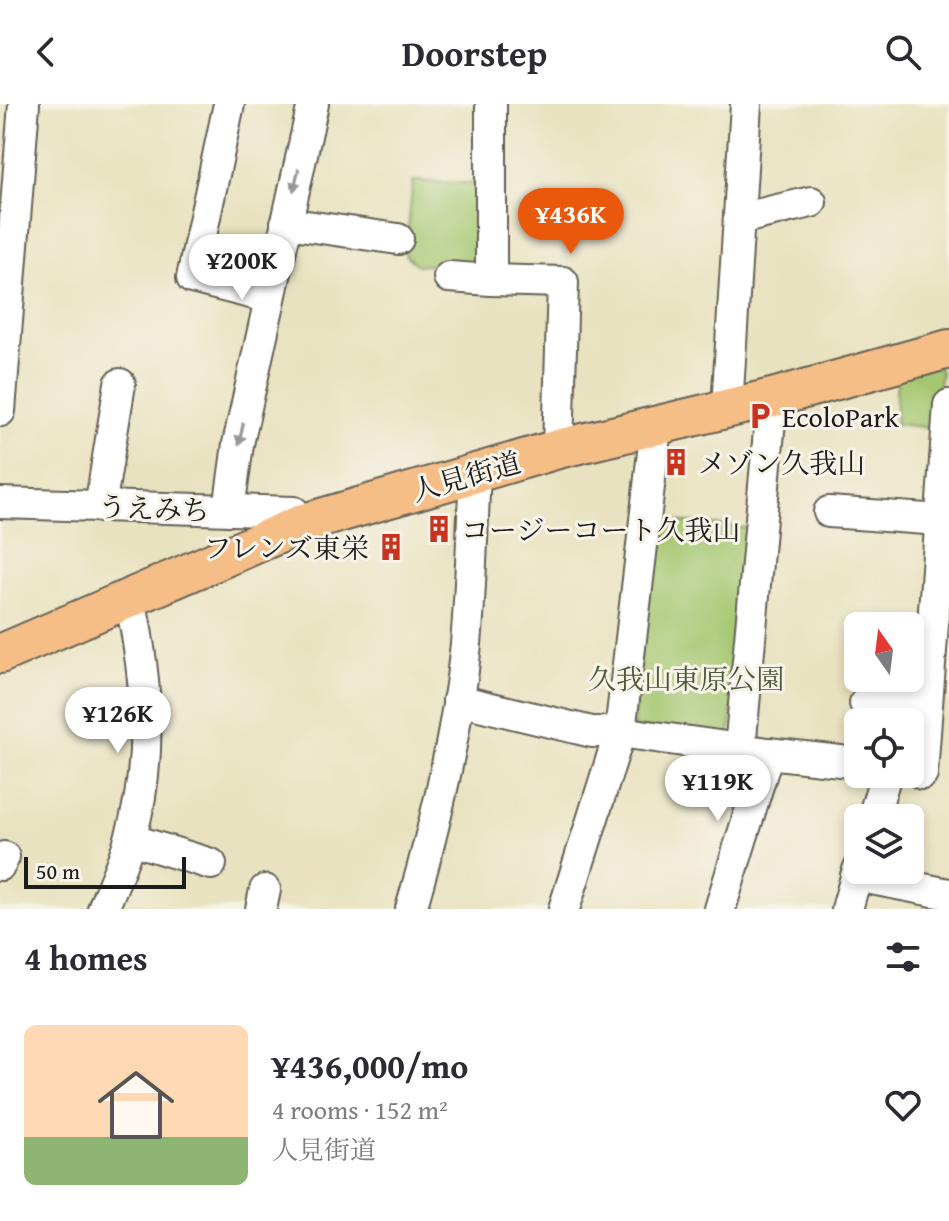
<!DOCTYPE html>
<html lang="en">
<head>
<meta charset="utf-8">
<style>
  :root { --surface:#fff; --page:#f7f7f7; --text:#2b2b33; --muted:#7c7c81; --line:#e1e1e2; --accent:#ea580c }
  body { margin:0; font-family:"Gentium Book Plus","Noto Serif JP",serif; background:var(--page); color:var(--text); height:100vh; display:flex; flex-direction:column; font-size:30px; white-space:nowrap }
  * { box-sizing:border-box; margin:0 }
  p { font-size:26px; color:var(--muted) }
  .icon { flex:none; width:44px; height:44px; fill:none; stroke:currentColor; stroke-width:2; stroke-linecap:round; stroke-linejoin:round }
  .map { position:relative; height:805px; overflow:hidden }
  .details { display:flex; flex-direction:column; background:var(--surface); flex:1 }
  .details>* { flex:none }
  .needle { width:52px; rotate:346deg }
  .controls { position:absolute; left:844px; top:508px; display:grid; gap:16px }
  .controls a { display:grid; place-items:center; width:80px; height:80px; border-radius:12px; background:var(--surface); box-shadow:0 4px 12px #0003; font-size:40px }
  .scale { position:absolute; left:24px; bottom:20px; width:162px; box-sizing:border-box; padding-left:8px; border:4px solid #1c1c1c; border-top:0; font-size:22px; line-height:28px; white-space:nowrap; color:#1c1c1c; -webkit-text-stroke:6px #f7f3e8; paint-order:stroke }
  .price { position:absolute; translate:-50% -68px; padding:0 18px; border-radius:28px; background:#fff; color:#222; font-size:26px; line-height:52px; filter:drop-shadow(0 2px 4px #0008) }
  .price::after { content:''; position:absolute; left:50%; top:48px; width:24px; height:18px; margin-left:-12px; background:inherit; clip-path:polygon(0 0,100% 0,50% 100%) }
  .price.current { background:var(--accent); color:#fff }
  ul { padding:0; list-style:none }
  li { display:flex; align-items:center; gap:24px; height:200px; padding:0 24px }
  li+li { border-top:2px solid var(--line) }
  li span { display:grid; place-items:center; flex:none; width:224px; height:160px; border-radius:12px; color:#555 }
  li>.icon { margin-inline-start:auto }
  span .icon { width:96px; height:96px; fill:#fffc; stroke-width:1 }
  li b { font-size:34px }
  h2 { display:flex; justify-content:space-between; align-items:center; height:96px; padding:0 24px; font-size:34px }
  header { display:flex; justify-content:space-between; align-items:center; height:104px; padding:0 24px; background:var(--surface); font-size:36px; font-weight:600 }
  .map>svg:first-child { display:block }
  .green { fill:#a5c771; stroke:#607246; stroke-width:2 }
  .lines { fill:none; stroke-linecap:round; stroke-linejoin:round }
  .minor-casing { stroke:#646155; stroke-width:34 }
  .major-casing { stroke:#646155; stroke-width:42 }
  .minor { stroke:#fff; stroke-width:30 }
  .major { stroke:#f6be87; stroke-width:38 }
  .oneway { fill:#999 }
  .labels { text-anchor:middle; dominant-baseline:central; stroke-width:6; stroke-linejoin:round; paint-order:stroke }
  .poi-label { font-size:28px; fill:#1c1c1c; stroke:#f7f3e8; text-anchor:start }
  .street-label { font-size:28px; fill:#1c1c1c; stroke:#f7f3e8 }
  .park-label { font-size:28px; fill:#4c583a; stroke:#f7f3e8 }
</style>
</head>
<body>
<header><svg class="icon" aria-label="back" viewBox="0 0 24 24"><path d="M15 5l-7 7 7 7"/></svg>Doorstep<svg class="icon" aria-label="search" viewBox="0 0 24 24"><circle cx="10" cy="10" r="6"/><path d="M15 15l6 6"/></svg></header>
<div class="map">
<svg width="949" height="805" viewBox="0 0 949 805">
  <rect width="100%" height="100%" fill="#f7f3e8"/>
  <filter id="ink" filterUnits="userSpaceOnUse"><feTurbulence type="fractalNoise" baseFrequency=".0125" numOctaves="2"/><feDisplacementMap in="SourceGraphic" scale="16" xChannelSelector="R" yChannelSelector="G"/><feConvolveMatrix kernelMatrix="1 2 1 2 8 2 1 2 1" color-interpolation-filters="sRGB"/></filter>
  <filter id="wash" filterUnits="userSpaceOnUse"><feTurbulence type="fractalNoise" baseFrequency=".006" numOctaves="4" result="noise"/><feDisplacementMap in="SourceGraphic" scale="32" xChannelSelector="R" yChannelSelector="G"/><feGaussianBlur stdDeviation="1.8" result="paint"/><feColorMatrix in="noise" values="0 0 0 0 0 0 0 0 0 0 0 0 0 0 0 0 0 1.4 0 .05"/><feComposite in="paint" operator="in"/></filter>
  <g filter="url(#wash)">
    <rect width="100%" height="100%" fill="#e9e2c0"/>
    <g class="green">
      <path d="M413,77L482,80L479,163L417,161L405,151Z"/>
      <path d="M936,260L941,268L932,324L895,320L897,271Z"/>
      <path d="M651,415L756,425L729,634L633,623Z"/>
    </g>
  </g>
  <g filter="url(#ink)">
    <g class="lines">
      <g class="minor-casing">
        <g id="minor">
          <path d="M229,0L192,174L270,194"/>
          <path d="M491,0V176L563,178L558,345"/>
          <path d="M739,115L811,98"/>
          <path d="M286,119L398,135"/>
          <path d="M449,173L491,176"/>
          <path d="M727,304L746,0"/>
          <path d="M0,307L24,0"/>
          <path d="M0,399L294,408L304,419"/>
          <path d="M100,403L120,280"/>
          <path d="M229,406L238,340L313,0"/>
          <path d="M829,408L940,416"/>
          <path d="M458,596L592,628H620L768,649L858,659"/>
          <path d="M865,599L926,604"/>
          <path d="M740,645L772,294"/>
          <path d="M922,670L949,301"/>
          <path d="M873,714L886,670"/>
          <path d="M130,735L211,760"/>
          <path d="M0,761L4,753"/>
          <path d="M856,772L949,790"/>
          <path d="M103,805C112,782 123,759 130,735C154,657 147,574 130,495"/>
          <path d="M261,805L265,786"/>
          <path d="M411,805C436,719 457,630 466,540C471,484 472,426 475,369"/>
          <path d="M564,805L620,628L656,323"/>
          <path d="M720,805L768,649"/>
          <path d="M847,805L858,766"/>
        </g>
      </g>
      <g class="major-casing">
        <path id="major" d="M0,550L304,419L558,345L772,294L949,245"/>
      </g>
      <use href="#minor" class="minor"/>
      <use href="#major" class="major"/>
    </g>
    <defs><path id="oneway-solid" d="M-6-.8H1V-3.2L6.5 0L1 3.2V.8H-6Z" transform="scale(2)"/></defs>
    <g class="oneway">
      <use href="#oneway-solid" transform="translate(296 76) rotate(103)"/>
      <use href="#oneway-solid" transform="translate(241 330) rotate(102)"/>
    </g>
  </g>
  <defs>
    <g id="parking-bare" transform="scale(2.16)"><path d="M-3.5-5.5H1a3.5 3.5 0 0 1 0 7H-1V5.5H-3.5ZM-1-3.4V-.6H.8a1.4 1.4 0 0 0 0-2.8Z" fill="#c8321e" stroke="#f7f3e8" stroke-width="2.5" paint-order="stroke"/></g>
    <g id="building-bare" transform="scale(2.16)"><path d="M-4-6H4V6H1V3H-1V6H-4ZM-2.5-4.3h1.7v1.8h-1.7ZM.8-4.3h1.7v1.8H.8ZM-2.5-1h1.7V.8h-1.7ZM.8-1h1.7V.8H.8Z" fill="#c8321e" stroke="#f7f3e8" stroke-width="2.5" paint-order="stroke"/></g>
  </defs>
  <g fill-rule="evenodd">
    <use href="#parking-bare" x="760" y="312"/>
    <use href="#building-bare" x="676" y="358"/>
    <use href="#building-bare" x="439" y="425"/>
    <use href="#building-bare" x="391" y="443"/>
  </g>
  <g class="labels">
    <g class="poi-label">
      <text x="782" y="312">EcoloPark</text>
      <text x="698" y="358">メゾン久我山</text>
      <text x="461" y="425">コージーコート久我山</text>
      <text x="369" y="443" text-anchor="end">フレンズ東栄</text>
    </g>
    <g class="street-label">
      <text transform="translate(466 372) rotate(-16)">人見街道</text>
      <text transform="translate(154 404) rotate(2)">うえみち</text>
    </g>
    <g class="park-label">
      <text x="686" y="574">久我山東原公園</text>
    </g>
  </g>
</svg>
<div class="controls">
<a><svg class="needle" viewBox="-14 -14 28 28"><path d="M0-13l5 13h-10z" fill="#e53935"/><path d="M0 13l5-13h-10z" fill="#7c7c81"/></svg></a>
<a><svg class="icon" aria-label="locate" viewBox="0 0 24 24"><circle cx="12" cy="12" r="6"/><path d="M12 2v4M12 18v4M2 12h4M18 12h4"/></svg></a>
<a><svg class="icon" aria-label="layers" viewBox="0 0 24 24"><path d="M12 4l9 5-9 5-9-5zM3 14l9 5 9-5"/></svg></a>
</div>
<div class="scale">50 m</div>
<b class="price current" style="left:571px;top:152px">¥436K</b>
<b class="price" style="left:242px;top:198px">¥200K</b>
<b class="price" style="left:118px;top:651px">¥126K</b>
<b class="price" style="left:718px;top:719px">¥119K</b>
</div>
<section class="details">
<h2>4 homes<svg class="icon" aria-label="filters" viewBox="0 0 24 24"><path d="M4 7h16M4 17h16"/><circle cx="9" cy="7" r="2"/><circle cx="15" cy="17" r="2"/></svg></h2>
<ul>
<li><span style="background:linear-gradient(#ffd9b3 70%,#8fb573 0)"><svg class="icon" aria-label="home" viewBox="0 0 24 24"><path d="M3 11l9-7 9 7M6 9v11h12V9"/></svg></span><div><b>¥436,000/mo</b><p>4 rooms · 152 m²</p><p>人見街道</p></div><svg class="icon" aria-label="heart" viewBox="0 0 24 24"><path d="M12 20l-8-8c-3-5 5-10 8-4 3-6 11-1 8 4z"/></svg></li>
</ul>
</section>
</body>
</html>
